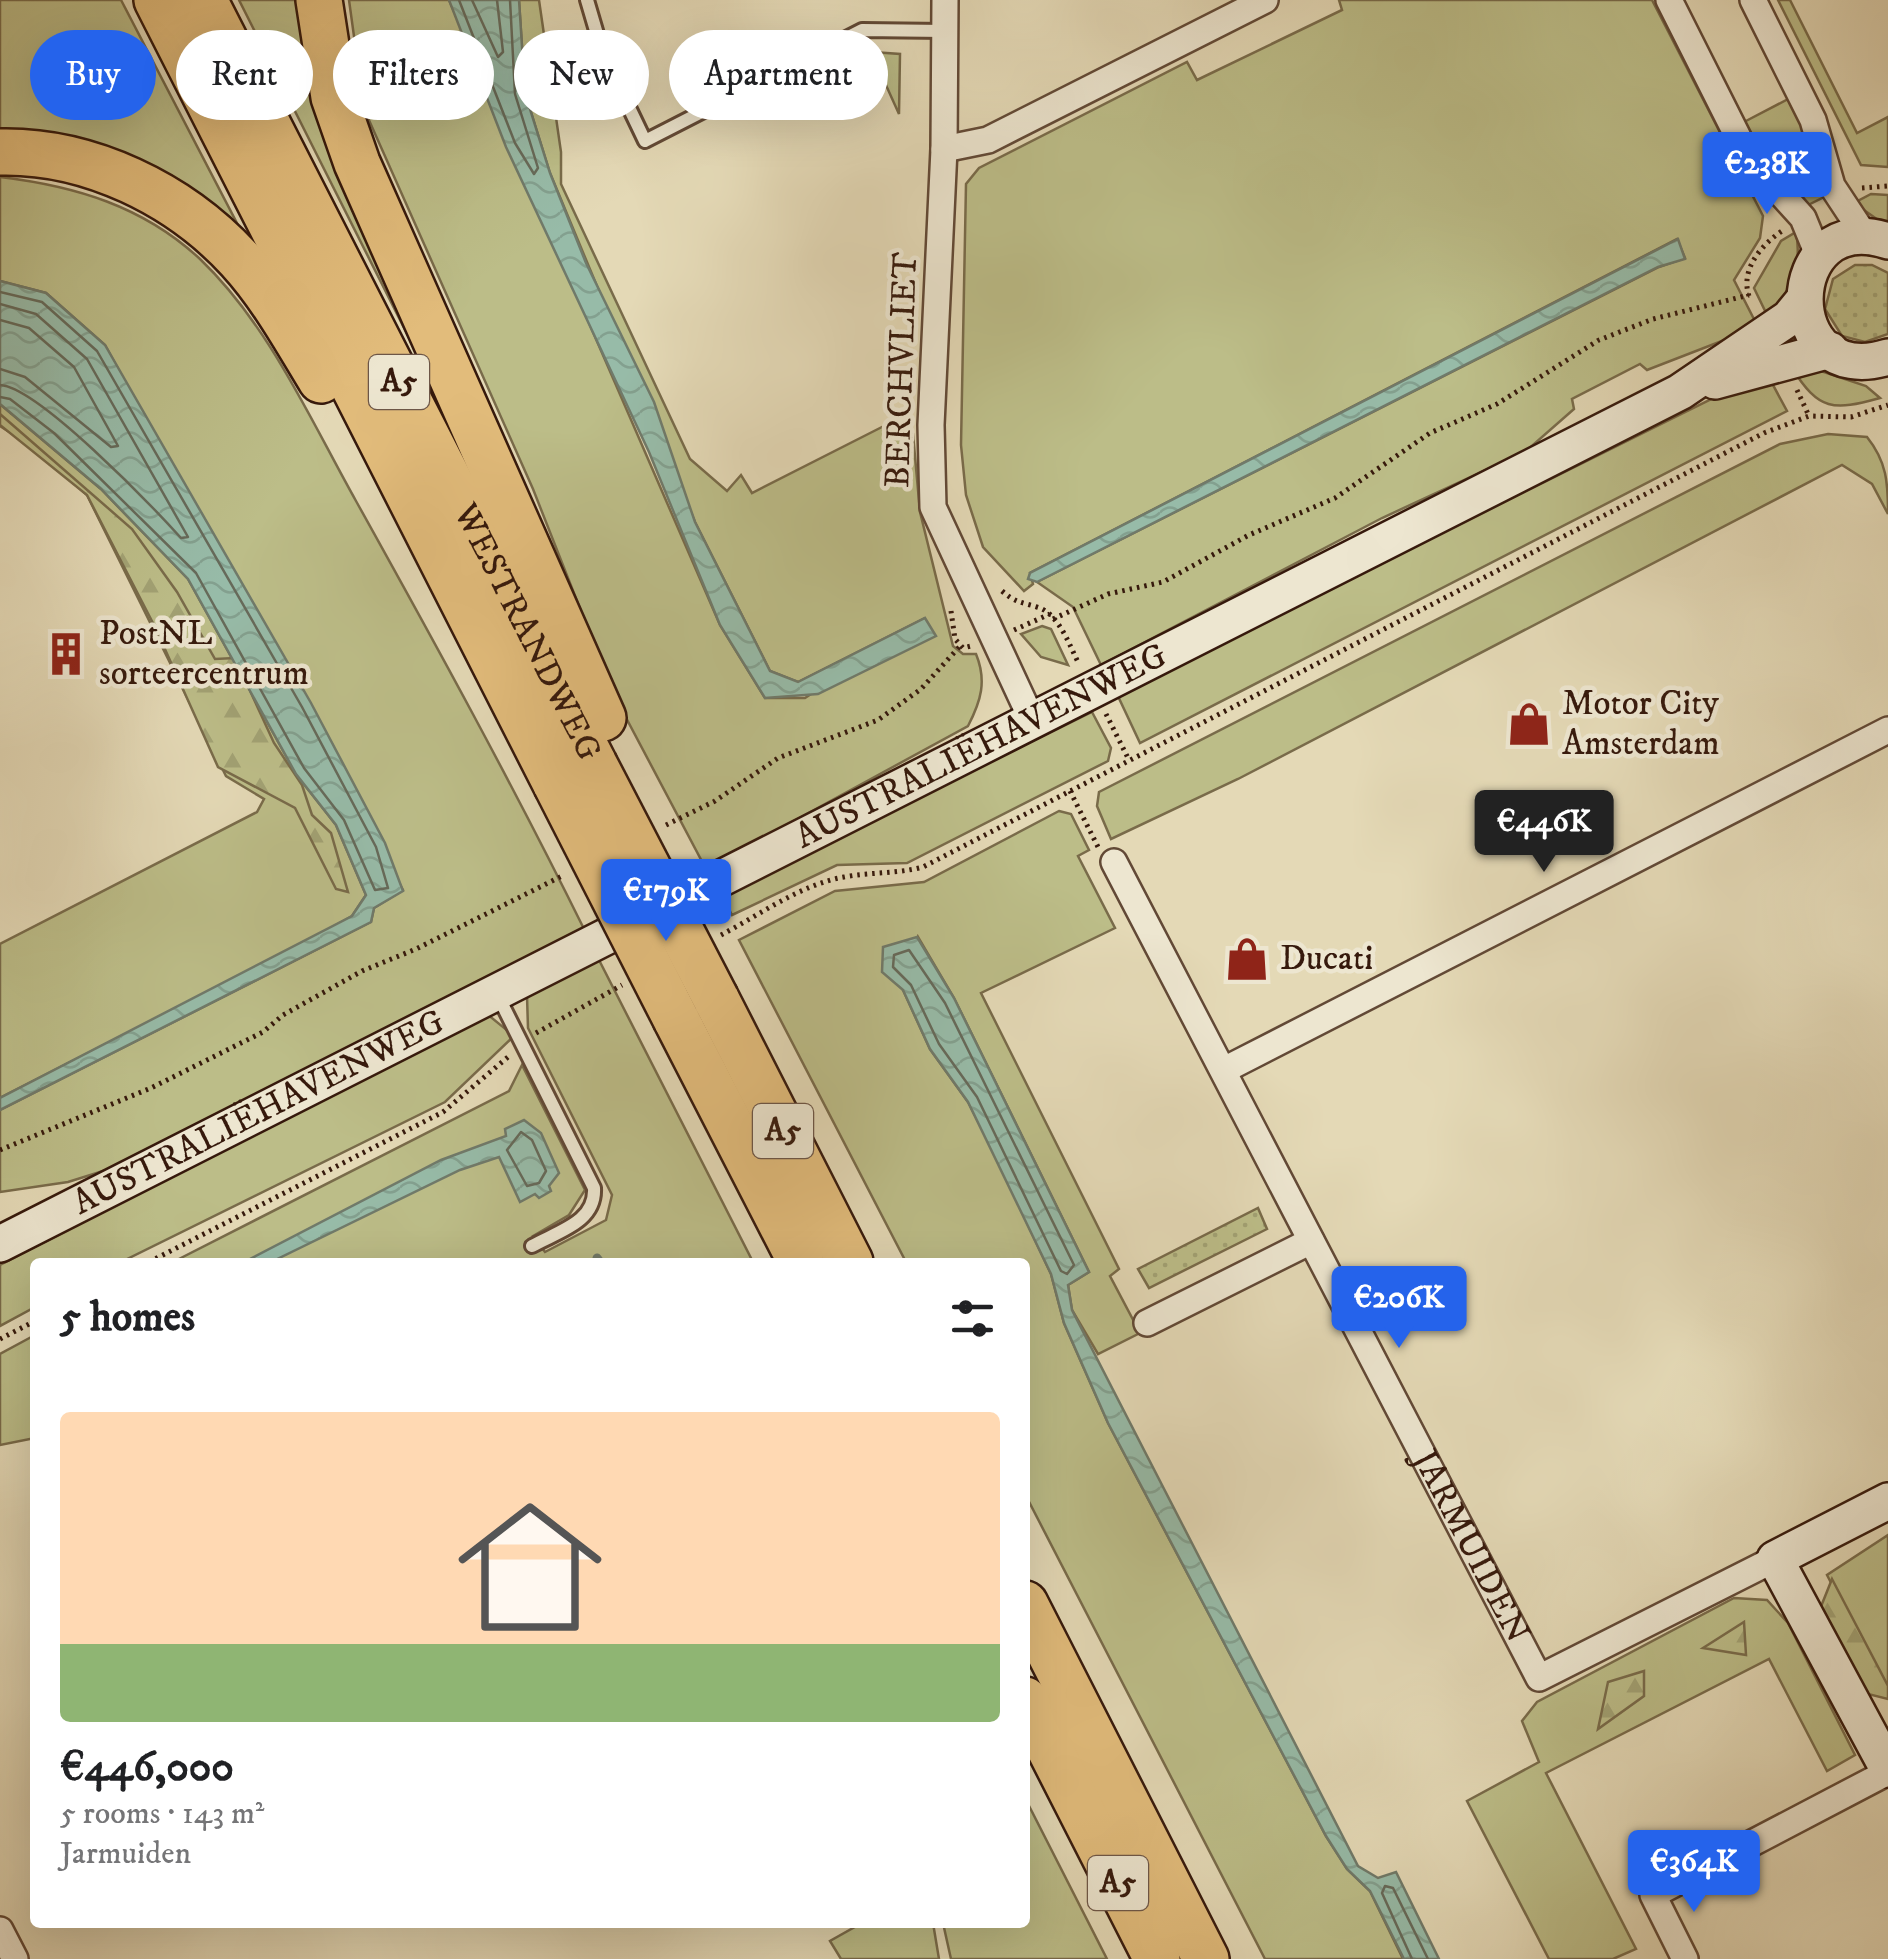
<!DOCTYPE html>
<html lang="en">
<head>
<meta charset="utf-8">
<style>
  :root { --surface:#fff; --page:#f6f6f6; --text:#202124; --muted:#757577; --accent:#2563eb }
  body { margin:0; font-family:"IM FELL DW Pica",serif; background:var(--page); color:var(--text); height:100vh; display:flex; flex-direction:column; font-size:38px; white-space:nowrap }
  * { box-sizing:border-box; margin:0 }
  p { font-size:32px; color:var(--muted) }
  .icon { flex:none; width:55px; height:55px; fill:none; stroke:currentColor; stroke-width:2; stroke-linecap:round; stroke-linejoin:round }
  .map { position:relative; flex:1; overflow:hidden }
  .sheet { position:absolute; left:30px; top:1258px; width:1000px; height:670px; display:flex; flex-direction:column; background:var(--surface); border-radius:10px; box-shadow:0 10px 40px #0002 }
  .sheet>* { flex:none }
  .guide { position:absolute; left:30px; top:30px; width:1000px; height:90px; display:flex; gap:20px }
  .price { position:absolute; translate:-50% -85px; padding:0 22px; border-radius:10px; background:var(--accent); color:#fff; font-size:32px; line-height:65px; filter:drop-shadow(0 2px 5px #0008) }
  .price::after { content:''; position:absolute; left:50%; top:60px; width:30px; height:22px; margin-left:-15px; background:inherit; clip-path:polygon(0 0,100% 0,50% 100%) }
  .price.current { background:#222; color:#fff }
  ul { padding:0; list-style:none }
  li { display:grid; align-content:center; gap:20px; height:530px; padding:0 30px }
  li span { display:grid; place-items:center; height:310px; border-radius:10px; color:#555 }
  li>.icon { margin-inline-start:auto }
  span .icon { width:180px; height:180px; fill:#fffc; stroke-width:1 }
  li b { font-size:42px }
  h2 { display:flex; justify-content:space-between; align-items:center; height:120px; padding:0 30px; font-size:42px }
  .tag { padding:0 35px; border-radius:45px; background:var(--surface); box-shadow:0 10px 40px #0002; font-size:35px; line-height:90px }
  .tag.current { background:var(--accent); color:#fff }
  .map>svg:first-child { display:block }
  .grass { fill:#bcbd88; stroke:#796b4a; stroke-width:2.5 }
  .forest { fill:url(#forest-firs); stroke:#796b4a; stroke-width:2.5 }
  .park { fill:url(#park-dots); stroke:#796b4a; stroke-width:2.5 }
  .water { fill:url(#water-waves); stroke:#707a6a; stroke-width:2.5 }
  .lines { fill:none; stroke-linecap:round; stroke-linejoin:round }
  .shore { stroke:#666a5a; stroke-width:2.5 }
  .stream { stroke:#707a6a; stroke-width:9 }
  .lane-casing { stroke:#624936; stroke-width:18 }
  .street-casing { stroke:#624936; stroke-width:30 }
  .secondary-casing { stroke:#36190c; stroke-width:40 }
  .highway-casing { stroke:#36190c; stroke-width:50 }
  .path { stroke:#36190c; stroke-width:5; stroke-dasharray:2.5 5; stroke-linecap:butt }
  .lane { stroke:#ede6d0; stroke-width:12 }
  .street { stroke:#ede6d0; stroke-width:25 }
  .secondary { stroke:#ede6d0; stroke-width:35 }
  .highway { stroke:#e2bc7b; stroke-width:45 }
  .highway-bridge-casing { stroke:#36190c; stroke-width:50; stroke-linecap:butt }
  .highway-bridge { stroke:#e2bc7b; stroke-width:45 }
  .labels { text-anchor:middle; dominant-baseline:central; stroke-width:9; stroke-linejoin:round; paint-order:stroke }
  .shield { fill:#ede6d0; stroke:#6d5647; stroke-width:2.5 }
  .shield-label { font-size:32px; font-weight:bold; fill:#36190c }
  .street-label { font-size:35px; fill:#36190c; stroke:#ede6d0 }
  .poi-label { font-size:35px; fill:#36190c; stroke:#ede6d0; text-anchor:start }
</style>
</head>
<body>
<div class="map">
<svg width="1888" height="1959" viewBox="0 0 1888 1959">
  <defs>
    <pattern id="forest-firs" width="22" height="20" patternUnits="userSpaceOnUse" patternTransform="scale(2.5)"><rect width="22" height="20" fill="#bcbd88"/><path d="M5 1l3.5 6h-7zM16 11l3.5 6h-7z" fill="#a2a274"/></pattern>
    <pattern id="park-dots" width="8" height="8" patternUnits="userSpaceOnUse" patternTransform="scale(2.5)"><rect width="8" height="8" fill="#bcbd88"/><path d="M2 2h.1M6 6h.1" fill="none" stroke="#a2a274" stroke-width="1.8" stroke-linecap="round"/></pattern>
    <pattern id="water-waves" width="16" height="10" patternUnits="userSpaceOnUse" patternTransform="scale(2.5)"><rect width="16" height="10" fill="#97bba8"/><path d="M0 5q4-4 8 0t8 0" fill="none" stroke="#83a08f"/></pattern>
  </defs>
  <rect width="100%" height="100%" fill="#e4d9b6"/>
  <filter id="stains"><feTurbulence type="fractalNoise" baseFrequency=".002" numOctaves="4"/><feColorMatrix values="0 0 0 0 .2 0 0 0 0 .09 0 0 0 0 .02 0 0 0 .5 -.17"/></filter>
  <radialGradient id="worn" r=".72"><stop offset=".6" stop-color="#630" stop-opacity="0"/><stop offset="1" stop-color="#630" stop-opacity=".3"/></radialGradient>
  <g class="grass">
    <path d="M0,0H121L266,279L211,212L0,140Z"/>
    <path d="M239,0H305L474,467Z"/>
    <path d="M349,0H449L720,625L765,698H805L925,618L798,682L770,671L695,522L550,173L525,93L519,0H539L561,152V184L690,459L727,491L741,475L752,493L882,427L913,434L920,512L953,646L963,654H976C987,681 981,701 968,726L706,869L614,695L533,489L364,109Z"/>
    <path d="M1339,0H1652L1763,216L1760,238L1734,280L1758,327L1647,370L1640,364L1572,399L1574,409L1525,452L1382,518L1101,665L1073,607L1037,582L1659,267L1685,258L1677,239L1030,573L1033,584L1024,591L983,547L966,495L961,445L966,184L979,168L1187,62L1197,80L1342,10Z"/>
    <path d="M1778,0H1790L1857,133L1888,117V167L1861,165Z"/>
    <path d="M858,51L900,54L899,114L881,74L858,83L844,56Z"/>
    <path d="M1792,97L1826,196L1808,205L1754,150L1744,122Z"/>
    <path d="M0,177C75,186 143,206 200,259C269,325 310,419 356,501C435,643 513,785 585,931L135,1161L68,1182L0,1192V1110L371,922L374,908L403,890L105,345L46,293L0,281Z"/>
    <path d="M1871,194L1888,195V227L1854,203Z"/>
    <path d="M1796,232C1803,268 1789,290 1769,319L1754,288L1781,241Z"/>
    <path d="M1809,367L1866,386L1880,398C1833,411 1819,411 1792,368Z"/>
    <path d="M1766,372L1787,411L1140,743L1117,694Z"/>
    <path d="M0,404L101,489L188,579L296,774L336,825L366,895L352,916L304,943L0,1098V944L257,812L264,799L226,776L87,495L31,446L0,426Z"/>
    <path d="M1828,434L1867,437C1887,462 1888,483 1888,514L1872,484L1842,465L1238,779L1111,839L1097,806L1099,792L1780,444Z"/>
    <path d="M1042,626L1051,629L1068,665L1041,657L1021,634Z"/>
    <path d="M1092,712L1111,748L1108,761L907,863L837,865L732,915L721,894Z"/>
    <path d="M1059,811L1071,814L1089,850L1078,856L1115,928L981,993L1119,1269L1110,1276L1140,1333L1098,1354L1072,1310L1068,1285L1089,1272L954,998L918,937L903,990L930,1049L968,1102L997,1159L1051,1274L1064,1323L1108,1423L1326,1836L1347,1869L1370,1891L1403,1959H1265L1025,1494V1262H906L739,940L835,891L924,882Z"/>
    <path d="M598,958L753,1262H173L509,1091L522,1065L585,1190L569,1215L533,1236L545,1252L606,1220L612,1195L528,1028L527,996Z"/>
    <path d="M487,1014L514,1036L445,1102L121,1262H35V1307L0,1326V1265Z"/>
    <path d="M35,1335V1438L0,1445V1354Z"/>
    <path d="M1888,1535V1693L1827,1575Z"/>
    <path d="M1734,1598L1767,1600L1788,1623L1855,1755L1827,1771L1769,1659L1546,1773L1636,1949L1613,1959H1549L1467,1801L1539,1762L1522,1721L1537,1702Z"/>
    <path d="M1025,1798L1107,1959H951L943,1923L1025,1922Z"/>
    <path d="M862,1923H933L939,1959H841L830,1941Z"/>
  </g>
  <g class="forest">
    <path d="M0,414L132,529L177,592L215,659L235,658L274,743L302,785L312,815L331,833L348,892L336,889L295,808L218,767L155,627L87,495L0,425Z"/>
    <path d="M1832,1579L1888,1686V1699L1860,1692L1818,1614Z"/>
    <path d="M1744,1622L1746,1655L1703,1648Z"/>
    <path d="M1644,1671V1696L1598,1729L1608,1682Z"/>
  </g>
  <g class="park">
    <path d="M1855,265H1872L1888,273V334L1865,342L1842,336L1825,309L1833,279Z"/>
    <path d="M1258,1208L1267,1229L1149,1288L1138,1269Z"/>
  </g>
  <g class="water">
    <path d="M449,0H519L525,93L550,173L586,263L654,402L695,522L770,671L798,682L925,618L936,636L818,694L765,698L720,625L649,452L506,147Z"/>
    <path d="M1678,239L1685,259L1658,267L1037,582L1028,579L1030,573Z"/>
    <path d="M0,281L46,293L105,345L311,703L385,843L403,891L374,908L371,922L0,1110V1098L352,916L366,895L336,825L296,774L188,579L101,489L0,404Z"/>
    <path d="M917,937L954,998L1089,1272L1068,1285L1072,1310L1358,1866L1378,1878L1396,1872L1439,1959H1404L1370,1891L1347,1869L1326,1836L1108,1423L1064,1323L1051,1274L968,1102L930,1049L903,990L882,972L883,947Z"/>
    <path d="M524,1120L541,1133L559,1173L549,1186L551,1191L539,1198L535,1194L520,1202L499,1157L460,1170L271,1262H244L441,1160L506,1136L505,1129Z"/>
  </g>
  <g class="lines">
    <g class="shore">
      <path d="M459,0L515,143L534,174L538,168L515,94L510,0"/>
      <path d="M472,0L498,57L503,52L497,0"/>
      <path d="M0,292L42,302L97,351L302,707L376,847L388,888L375,890L344,820L304,768L196,573L54,433L10,399L0,397"/>
      <path d="M0,304L36,314L87,359L188,537L181,538C152,506 38,387 0,385"/>
      <path d="M0,320L29,328L74,367L118,446L111,447L25,377L0,369"/>
      <path d="M909,950L945,1003L1074,1265L1067,1274L1061,1271L977,1097L939,1044L911,985L893,967L894,955Z"/>
      <path d="M521,1132L532,1140L546,1171L539,1183L527,1186L507,1150Z"/>
      <path d="M1412,1959L1382,1893L1385,1886L1393,1888L1428,1959"/>
    </g>
    <path class="stream" d="M597,1258L600,1262"/>
    <g class="lane-casing">
      <g id="lane">
        <path d="M587,0L602,51L645,141L862,30L945,31"/>
        <path d="M497,994L594,1188C596,1222 559,1231 532,1246"/>
      </g>
    </g>
    <g class="street-casing">
      <g id="street">
        <path d="M945,0L944,149L931,425L933,507L1032,720"/>
        <path d="M1669,0L1748,157L1803,218L1819,257"/>
        <path d="M1753,0L1813,120L1832,186L1865,236"/>
        <path d="M944,149L988,140L1265,0"/>
        <path id="s1" d="M1114,862L1539,1678L1775,1559"/>
        <path d="M1224,1070L1888,730"/>
        <path d="M1147,1323L1311,1241"/>
        <path d="M0,1930L15,1959"/>
        <path d="M1685,1959L1653,1895L1888,1772"/>
      </g>
    </g>
    <g class="secondary-casing">
      <g id="secondary">
        <path d="M1888,241C1779,205 1776,392 1888,357"/>
        <path d="M1715,381L1830,350"/>
        <path id="s2" d="M0,1244L1680,392L1789,318L1802,302"/>
        <path d="M1888,1501L1775,1559L1888,1769"/>
      </g>
    </g>
    <g class="highway-casing">
      <g id="highway">
        <path d="M157,0L556,784"/>
        <path id="s3" d="M204,0L594,764"/>
        <path d="M319,0L334,97L357,163L603,718"/>
        <path d="M0,152C89,150 179,194 239,259C272,295 296,339 321,380"/>
        <path d="M716,999L850,1262"/>
        <path d="M676,1019L801,1262"/>
        <path d="M1025,1604L1206,1959"/>
        <path d="M1025,1700L1157,1959"/>
      </g>
    </g>
    <g class="path">
      <path d="M1862,188L1888,186"/>
      <path d="M1749,296C1740,270 1761,245 1782,231"/>
      <path d="M1797,390L1809,416"/>
      <path d="M1002,591C1016,603 1021,602 1037,607C1059,613 1070,647 1079,664"/>
      <path d="M951,611L955,639L963,648L971,646"/>
      <path d="M1053,619L1108,594L1163,582L1249,535L1335,498L1430,433L1497,404L1599,340L1653,319L1749,295"/>
      <path d="M1014,630L1050,614"/>
      <path d="M1106,714L1129,760"/>
      <path d="M1070,791L1098,847"/>
      <path d="M666,825L715,801L778,758L878,720L921,689L961,645"/>
      <path d="M721,935C759,915 802,884 844,877C871,872 896,874 923,867L1764,433L1809,416L1851,417L1888,405"/>
      <path d="M536,1033L622,985"/>
      <path d="M0,1150L151,1088L263,1032L283,1015L362,971L416,949L562,876"/>
      <path d="M149,1262L443,1112L508,1057"/>
      <path d="M0,1339L35,1321"/>
    </g>
    <use href="#lane" class="lane"/>
    <use href="#street" class="street"/>
    <use href="#secondary" class="secondary"/>
    <use href="#highway" class="highway"/>
    <g class="highway-bridge-casing">
      <g id="highway-bridge">
        <path d="M594,764L716,999"/>
        <path d="M556,784L676,1019"/>
      </g>
    </g>
    <use href="#highway-bridge" class="highway-bridge"/>
  </g>
  <defs>
    <g id="building-bare" transform="scale(3.45)"><path d="M-4-6H4V6H1V3H-1V6H-4ZM-2.5-4.3h1.7v1.8h-1.7ZM.8-4.3h1.7v1.8H.8ZM-2.5-1h1.7V.8h-1.7ZM.8-1h1.7V.8H.8Z" fill="#8f2418" stroke="#ede6d0" stroke-width="2.5" paint-order="stroke"/></g>
    <g id="shop-bare" transform="scale(3.45)"><path d="M-5-2.5h2.3a2.7 3.5 0 0 1 5.4 0H5L5.5 6h-11ZM-1.5-2.5h3a1.5 2.3 0 0 0-3 0Z" fill="#8f2418" stroke="#ede6d0" stroke-width="2.5" paint-order="stroke"/></g>
  </defs>
  <g fill-rule="evenodd">
    <use href="#building-bare" x="66" y="654"/>
    <use href="#shop-bare" x="1529" y="724"/>
    <use href="#shop-bare" x="1247" y="959"/>
  </g>
  <g class="labels">
    <g class="shield">
      <rect x="369" y="355" width="60" height="54" rx="8"/>
      <rect x="753" y="1104" width="60" height="54" rx="8"/>
      <rect x="1088" y="1856" width="60" height="54" rx="8"/>
    </g>
    <g class="shield-label">
      <text x="399" y="382">A5</text>
      <text x="783" y="1131">A5</text>
      <text x="1118" y="1883">A5</text>
    </g>
    <g class="street-label">
      <text transform="translate(902 370) rotate(-88)">BERCHVLIET</text>
      <text stroke="none"><textPath href="#s3" startOffset="710">WESTRANDWEG</textPath></text>
      <text stroke="none"><textPath href="#s2" startOffset="1100">AUSTRALIËHAVENWEG</textPath></text>
      <text stroke="none"><textPath href="#s2" startOffset="290">AUSTRALIËHAVENWEG</textPath></text>
      <text stroke="none"><textPath href="#s1" startOffset="772">JARMUIDEN</textPath></text>
    </g>
    <g class="poi-label">
      <text x="99" y="634">PostNL<tspan x="99" dy="40">sorteercentrum</tspan></text>
      <text x="1562" y="704">Motor City<tspan x="1562" dy="40">Amsterdam</tspan></text>
      <text x="1280" y="959">Ducati</text>
    </g>
  </g>
  <rect width="100%" height="100%" filter="url(#stains)"/>
  <rect width="100%" height="100%" fill="url(#worn)"/>
</svg>
<b class="price" style="left:1767px;top:217px">€238K</b>
<b class="price current" style="left:1544px;top:875px">€446K</b>
<b class="price" style="left:666px;top:944px">€179K</b>
<b class="price" style="left:1399px;top:1351px">€206K</b>
<b class="price" style="left:1694px;top:1915px">€364K</b>
<div class="guide">
<a class="tag current">Buy</a>
<a class="tag">Rent</a>
<a class="tag">Filters</a>
<a class="tag">New</a>
<a class="tag">Apartment</a>
</div>
<section class="sheet">
<h2>5 homes<svg class="icon" aria-label="filters" viewBox="0 0 24 24"><path d="M4 7h16M4 17h16"/><circle cx="9" cy="7" r="2"/><circle cx="15" cy="17" r="2"/></svg></h2>
<ul>
<li><span style="background:linear-gradient(#ffd9b3 75%,#8fb573 0)"><svg class="icon" aria-label="home" viewBox="0 0 24 24"><path d="M3 11l9-7 9 7M6 9v11h12V9"/></svg></span><div><b>€446,000</b><p>5 rooms · 143 m²</p><p>Jarmuiden</p></div></li>
</ul>
</section>
</div>
</body>
</html>
